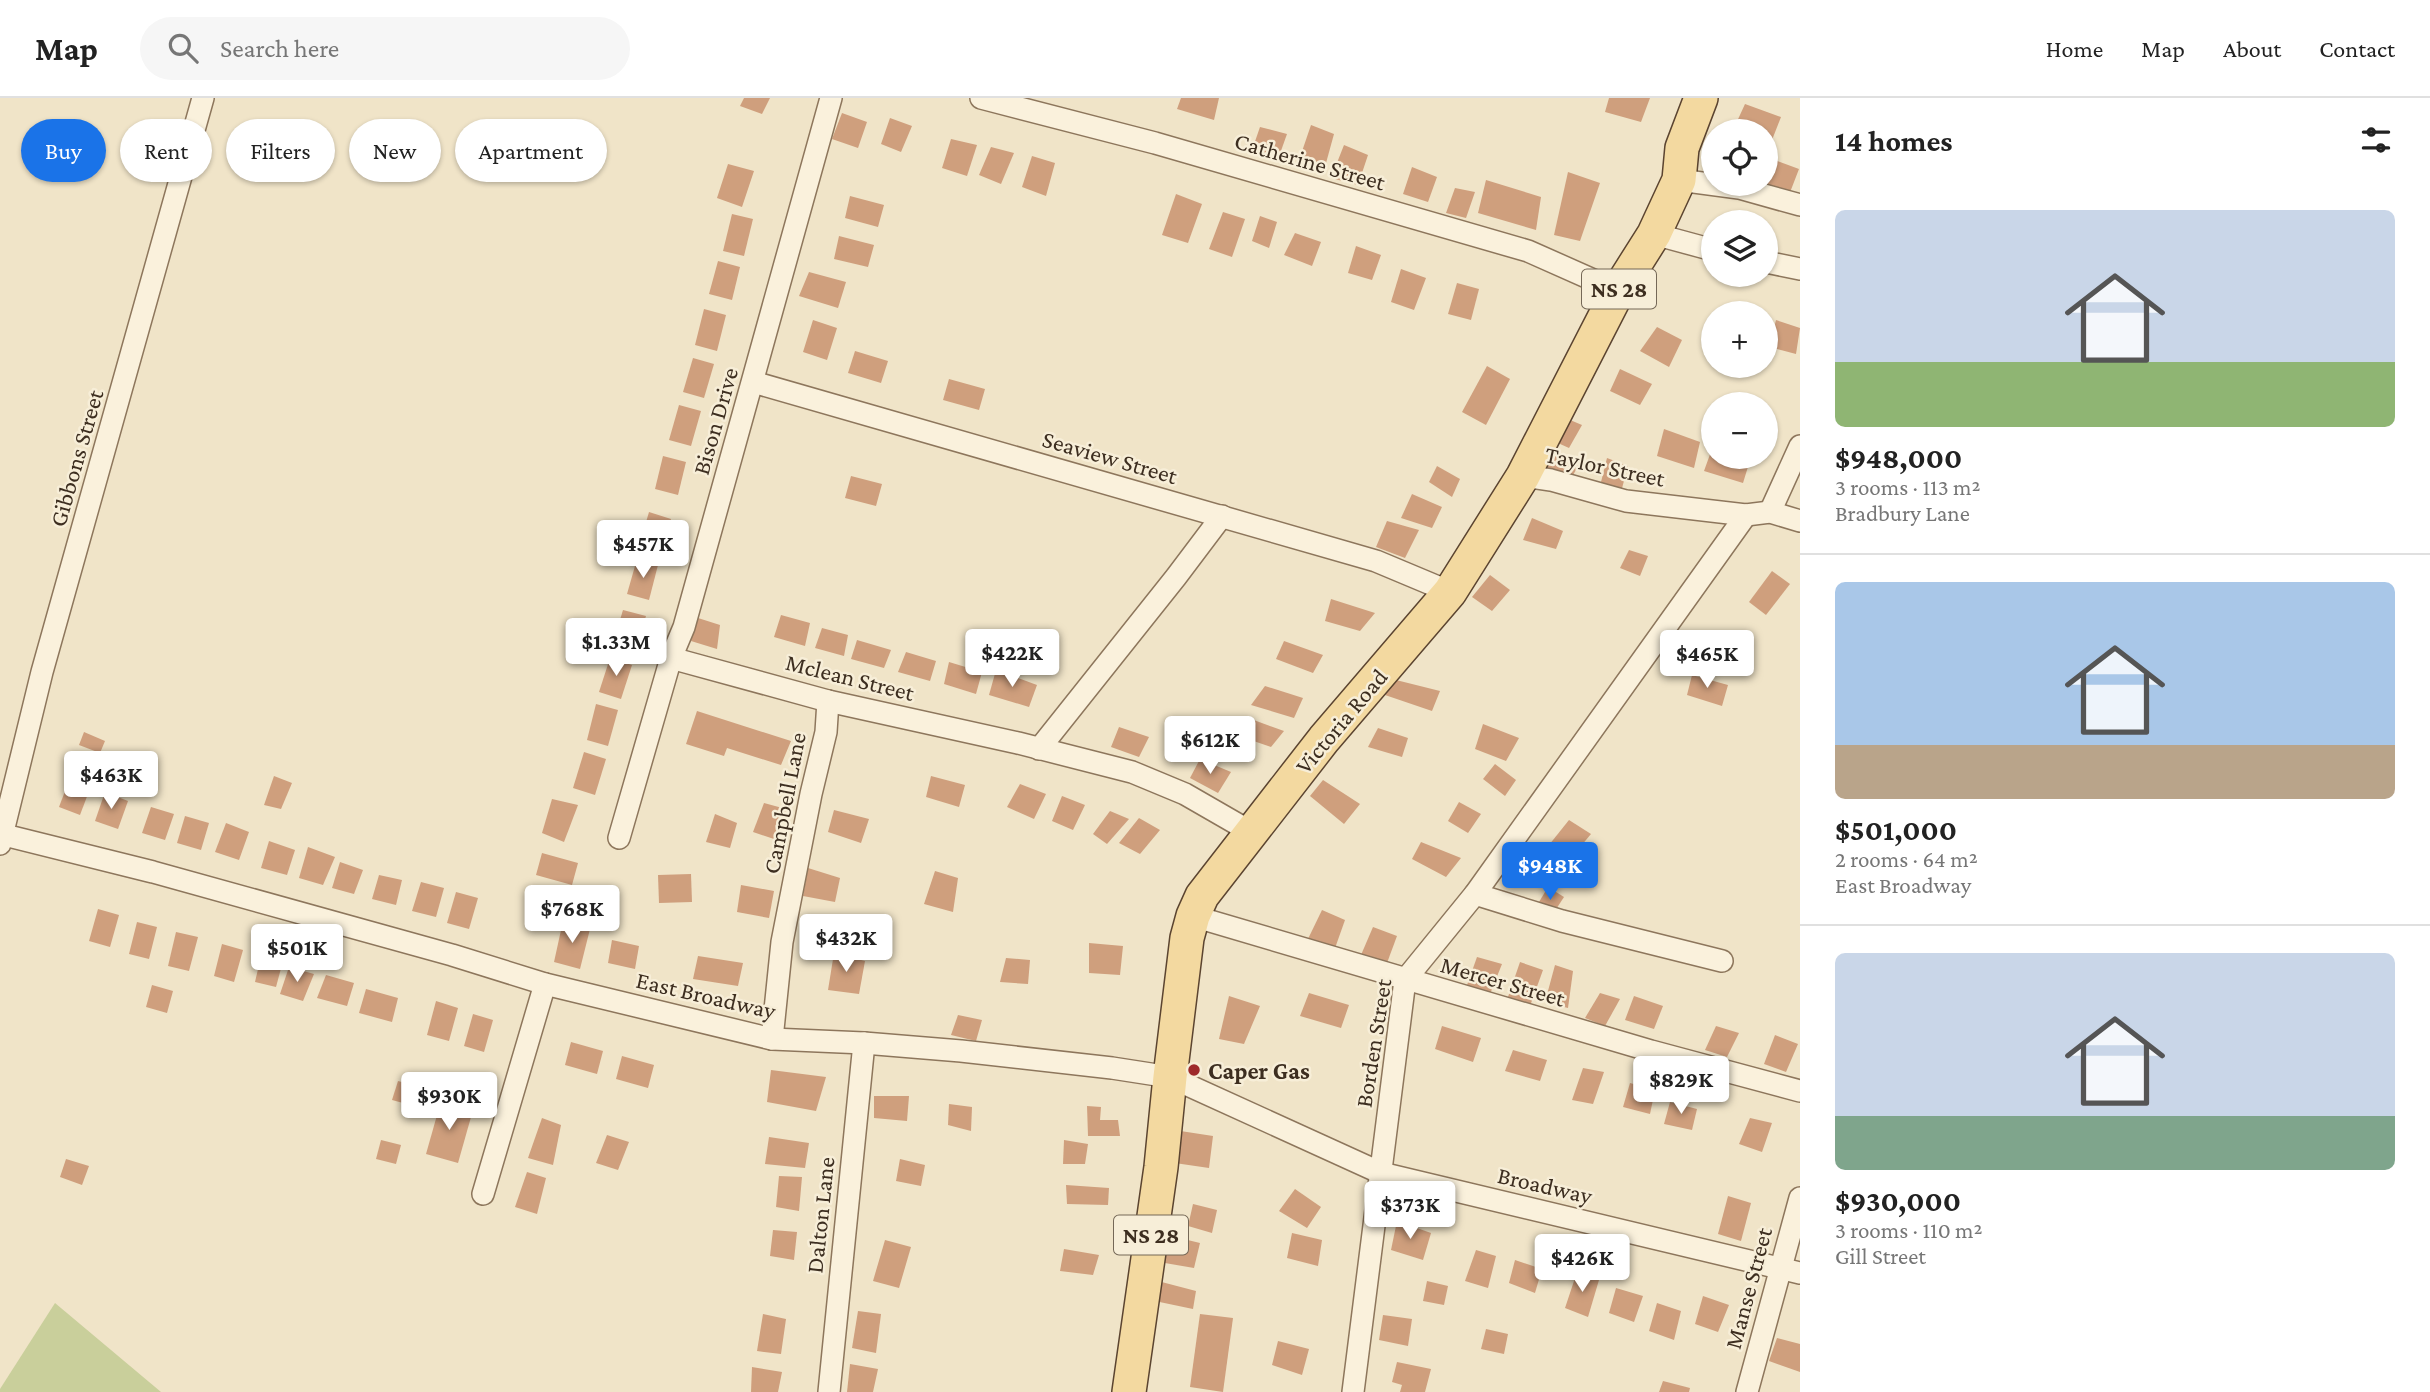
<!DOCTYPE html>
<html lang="en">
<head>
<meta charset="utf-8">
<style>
  :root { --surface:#fff; --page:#f6f6f6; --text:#222; --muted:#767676; --line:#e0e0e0; --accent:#1a73e8 }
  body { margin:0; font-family:"Crimson Pro",serif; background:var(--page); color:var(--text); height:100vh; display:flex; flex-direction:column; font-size:26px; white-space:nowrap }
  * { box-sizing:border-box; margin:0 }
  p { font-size:23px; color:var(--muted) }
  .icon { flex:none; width:38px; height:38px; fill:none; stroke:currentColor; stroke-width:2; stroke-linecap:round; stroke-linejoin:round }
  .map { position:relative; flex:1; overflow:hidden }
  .sheet { display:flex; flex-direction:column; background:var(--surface); width:630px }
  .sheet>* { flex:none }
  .hud { position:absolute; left:21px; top:21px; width:665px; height:63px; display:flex; gap:14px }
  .tools { position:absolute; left:1701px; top:21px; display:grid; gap:14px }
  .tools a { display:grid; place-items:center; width:77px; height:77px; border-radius:50%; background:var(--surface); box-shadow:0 2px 5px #0004; font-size:35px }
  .price { position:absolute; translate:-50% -60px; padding:0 16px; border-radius:7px; background:#fff; color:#222; font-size:23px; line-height:46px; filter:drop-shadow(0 2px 4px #0008) }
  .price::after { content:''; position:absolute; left:50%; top:42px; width:21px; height:16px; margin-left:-10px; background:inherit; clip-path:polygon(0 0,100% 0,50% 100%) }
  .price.active { background:var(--accent); color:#fff }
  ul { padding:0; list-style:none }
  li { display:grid; align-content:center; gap:14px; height:371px; padding:0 35px }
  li+li { border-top:2px solid var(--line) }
  li span { display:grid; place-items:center; height:217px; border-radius:10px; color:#555 }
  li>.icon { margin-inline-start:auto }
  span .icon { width:126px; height:126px; fill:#fffc; stroke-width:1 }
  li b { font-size:30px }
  h2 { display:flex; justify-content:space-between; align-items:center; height:84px; padding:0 35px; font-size:30px }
  .tag { padding:0 24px; border-radius:32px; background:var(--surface); box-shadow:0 2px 5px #0004; font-size:24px; line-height:63px }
  .tag.active { background:var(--accent); color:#fff }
  header { display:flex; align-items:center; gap:42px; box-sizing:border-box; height:98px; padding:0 35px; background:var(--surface); border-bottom:2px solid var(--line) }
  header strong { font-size:33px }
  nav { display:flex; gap:38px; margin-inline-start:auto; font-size:24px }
  .search { width:490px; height:63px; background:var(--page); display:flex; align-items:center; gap:18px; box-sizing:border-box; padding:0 24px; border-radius:38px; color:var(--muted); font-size:26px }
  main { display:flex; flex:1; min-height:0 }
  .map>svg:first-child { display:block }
  .green { fill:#c9cf9b }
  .building { fill:#cf9f7d }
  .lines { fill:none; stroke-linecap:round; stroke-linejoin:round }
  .minor-casing { stroke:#8d765c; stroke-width:24 }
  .primary-casing { stroke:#5b4430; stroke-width:36 }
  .minor { stroke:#faf1dc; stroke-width:21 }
  .primary { stroke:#f3d9a0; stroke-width:33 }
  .poi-dot { fill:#9e2a2b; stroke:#f7eed8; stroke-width:2.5 }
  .labels { text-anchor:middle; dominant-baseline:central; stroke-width:5; stroke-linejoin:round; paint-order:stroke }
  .shield { fill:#f7eed8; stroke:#756857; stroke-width:2 }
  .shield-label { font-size:23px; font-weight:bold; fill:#3d2e20 }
  .street-label { font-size:24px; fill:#3d2e20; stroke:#f7eed8 }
  .poi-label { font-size:24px; font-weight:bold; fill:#3d2e20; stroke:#f7eed8; text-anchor:start }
</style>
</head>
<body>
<header>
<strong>Map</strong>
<div class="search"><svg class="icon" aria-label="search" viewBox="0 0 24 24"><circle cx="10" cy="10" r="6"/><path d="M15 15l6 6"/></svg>Search here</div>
<nav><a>Home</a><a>Map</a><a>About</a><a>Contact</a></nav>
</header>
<main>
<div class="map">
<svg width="1800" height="1294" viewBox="0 0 1800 1294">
  <rect width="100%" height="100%" fill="#f0e4c8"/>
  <path class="green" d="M55,1205L161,1294H0V1291Z"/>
  <g class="building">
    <path d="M744,0H770L762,16L740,8Z"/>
    <path d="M1181,0H1219L1214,22L1177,11Z"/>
    <path d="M1609,0H1650L1641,24L1605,14Z"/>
    <path d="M1745,6L1781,19L1772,42L1766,40V33H1744L1734,30Z"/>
    <path d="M842,15L867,24L858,50L832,41Z"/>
    <path d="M890,20L912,28L901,54L881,46Z"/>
    <path d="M1311,27L1334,36L1323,76L1297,68Z"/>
    <path d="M1260,29L1287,36L1277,64L1251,55Z"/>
    <path d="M951,41L977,47L967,78L942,70Z"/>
    <path d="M1344,47L1368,57L1358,87L1331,80Z"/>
    <path d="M991,49L1014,55L1001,86L979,77Z"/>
    <path d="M1032,58L1055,65L1046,98L1022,89Z"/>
    <path d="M1769,60L1799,71L1789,97L1761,86H1766V71Z"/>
    <path d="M728,66L754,73L742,109L717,100Z"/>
    <path d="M1412,69L1437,79L1428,104L1403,96Z"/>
    <path d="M1568,74L1600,85L1580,143L1554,137Z"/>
    <path d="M1486,82L1541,99L1536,132L1478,115Z"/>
    <path d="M1455,90L1475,94L1466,120L1446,115Z"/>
    <path d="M1176,96L1202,106L1188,145L1162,137Z"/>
    <path d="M850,98L884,107L878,129L845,120Z"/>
    <path d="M1223,114L1245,121L1232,159L1209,151Z"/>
    <path d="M732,116L753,121L744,158L723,153Z"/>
    <path d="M1260,118L1277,124L1269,150L1252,143Z"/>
    <path d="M1295,135L1321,144L1312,168L1284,157Z"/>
    <path d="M839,138L874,147L868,169L834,161Z"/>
    <path d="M1356,148L1381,157L1372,182L1348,175Z"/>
    <path d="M718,163L740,169L732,202L709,196Z"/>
    <path d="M1401,171L1426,180L1414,212L1391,204Z"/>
    <path d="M809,174L846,184L838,210L799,198Z"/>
    <path d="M1457,185L1479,191L1471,222L1448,216Z"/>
    <path d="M704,211L726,217L717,253L695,247Z"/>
    <path d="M813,222L837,230L827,262L803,254Z"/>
    <path d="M1776,222L1800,230L1796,256L1769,249Z"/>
    <path d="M1657,229L1682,242L1669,269L1640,253Z"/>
    <path d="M855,253L888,263L881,285L848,275Z"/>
    <path d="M693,260L714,266L704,300L683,294Z"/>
    <path d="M1487,268L1510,281L1486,327L1462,314Z"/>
    <path d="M1620,271L1652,286L1640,307L1610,293Z"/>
    <path d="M949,281L985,291L979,312L943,302Z"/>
    <path d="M679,307L701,313L691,348L669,342Z"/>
    <path d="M1563,319L1582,327L1569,350L1549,341Z"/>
    <path d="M1664,331L1700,344L1694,370L1657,358Z"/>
    <path d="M1713,348V359H1751L1743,385L1704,373Z"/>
    <path d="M1550,350L1578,368L1571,381L1541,367Z"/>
    <path d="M663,358L686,364L678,397L655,391Z"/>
    <path d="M1607,360L1628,368L1621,394L1600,388Z"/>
    <path d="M1437,368L1460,381L1452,399L1429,384Z"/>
    <path d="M851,378L882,386L876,408L845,400Z"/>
    <path d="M1412,396L1442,409L1432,430L1401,420Z"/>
    <path d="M649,414L671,421L660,454L639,448Z"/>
    <path d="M1532,420L1563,433L1556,451L1523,442Z"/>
    <path d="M1387,423L1419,432L1405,460L1376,449Z"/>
    <path d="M1629,452L1648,458L1640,478L1620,470Z"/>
    <path d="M637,461L658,467L649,502L627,496Z"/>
    <path d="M1772,473L1790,486L1766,517L1749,504Z"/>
    <path d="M1490,477L1510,492L1492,513L1472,499Z"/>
    <path d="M1331,501L1375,515L1360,533L1325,523Z"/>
    <path d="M623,512L646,518L636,551L613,545Z"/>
    <path d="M781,517L810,525L805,548L774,539Z"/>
    <path d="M698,520L720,527L717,551L691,543Z"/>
    <path d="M822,530L848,537L844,558L815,550Z"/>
    <path d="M1720,540L1754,547L1750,570L1716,564Z"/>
    <path d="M857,542L891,552L884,570L851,561Z"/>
    <path d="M1284,543L1323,557L1313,575L1276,561Z"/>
    <path d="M906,554L936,563L930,583L898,574Z"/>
    <path d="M610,560L632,567L621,601L599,594Z"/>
    <path d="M949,564L982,574L976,596L944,586Z"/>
    <path d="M996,572L1037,587L1029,609L989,597Z"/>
    <path d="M1692,577L1728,587L1722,608L1687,597Z"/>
    <path d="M1396,582L1440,593L1432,613L1385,597Z"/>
    <path d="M1265,588L1303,600L1294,620L1251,607Z"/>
    <path d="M596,606L618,612L608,648L587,642Z"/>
    <path d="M697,613L791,643L781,667L727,650L724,658L686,646Z"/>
    <path d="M1251,621L1284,633L1271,649L1242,639Z"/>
    <path d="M1483,626L1519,640L1506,663L1475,651Z"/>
    <path d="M1119,629L1149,639L1139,659L1111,649Z"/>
    <path d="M1378,630L1408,640L1402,659L1368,649Z"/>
    <path d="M84,634L105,643L100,655L79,647Z"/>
    <path d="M584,654L606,661L595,697L573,690Z"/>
    <path d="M1200,661L1231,674L1218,695L1190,680Z"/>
    <path d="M1495,666L1516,682L1505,698L1483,681Z"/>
    <path d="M274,678L292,685L281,711L264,707Z"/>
    <path d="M931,678L965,687L959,709L926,699Z"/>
    <path d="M70,680L91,688L80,717L59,709Z"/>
    <path d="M1323,682L1360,706L1344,726L1310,698Z"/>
    <path d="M1020,686L1046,696L1034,721L1007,709Z"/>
    <path d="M105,694L128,703L118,731L95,723Z"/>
    <path d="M1062,698L1085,707L1073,732L1052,723Z"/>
    <path d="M552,701L578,707L564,744L542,735Z"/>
    <path d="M1459,704L1481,716L1468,735L1448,723Z"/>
    <path d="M764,705L786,711L777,742L753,734Z"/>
    <path d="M151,709L174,716L165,742L142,735Z"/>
    <path d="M834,712L869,721L861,745L828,734Z"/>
    <path d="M1110,713L1129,721L1107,746L1093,736Z"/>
    <path d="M715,716L737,725L730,750L706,744Z"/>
    <path d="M185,718L209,725L201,752L177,745Z"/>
    <path d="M1139,720L1160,732L1140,756L1119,745Z"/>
    <path d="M1569,722L1591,736L1565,767L1545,752Z"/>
    <path d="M226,725L249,734L239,762L215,754Z"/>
    <path d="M269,743L295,752L287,777L261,770Z"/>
    <path d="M1421,744L1461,760L1446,779L1412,761Z"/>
    <path d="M308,749L335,759L323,787L299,780Z"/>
    <path d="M542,755L578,765L572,787L536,777Z"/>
    <path d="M340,764L363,772L354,796L332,790Z"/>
    <path d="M808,770L840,780L835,804L803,798Z"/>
    <path d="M935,773L958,780L953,814L924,806Z"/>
    <path d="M691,776L692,804L659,805L658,777Z"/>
    <path d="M379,777L402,782L396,807L372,801Z"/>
    <path d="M421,784L444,790L436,819L412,813Z"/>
    <path d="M741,787L774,793L769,820L737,814Z"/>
    <path d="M1548,789L1564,799L1551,819L1536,809Z"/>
    <path d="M456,794L478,800L469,831L447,825Z"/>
    <path d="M98,811L119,817L110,849L89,843Z"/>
    <path d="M1322,812L1345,822L1334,853L1307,843Z"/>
    <path d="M563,823L590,831L580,871L554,864Z"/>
    <path d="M137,824L157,829L149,861L129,856Z"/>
    <path d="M1373,829L1397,838L1387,865L1361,857Z"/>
    <path d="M176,834L198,839L189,873L168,868Z"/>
    <path d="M612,842L639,848L635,871L608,865Z"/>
    <path d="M1089,845L1123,848L1120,877L1089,875Z"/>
    <path d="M222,846L243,852L234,884L214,878Z"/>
    <path d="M834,855L865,863L859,896L828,892Z"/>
    <path d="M261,858L283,863L276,889L255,884Z"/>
    <path d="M698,858L743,865L738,888L693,881Z"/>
    <path d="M1477,859L1502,866L1490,896L1466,890Z"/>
    <path d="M1006,860L1030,862L1028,886L1000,884Z"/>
    <path d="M1520,864L1543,872L1530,908L1508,899Z"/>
    <path d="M1555,867L1573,873L1568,910L1545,904Z"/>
    <path d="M289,869L314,876L303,903L280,896Z"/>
    <path d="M326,877L354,885L347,908L317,900Z"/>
    <path d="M152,887L173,893L167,915L146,909Z"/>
    <path d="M366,891L398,900L392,924L359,915Z"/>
    <path d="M1309,895L1349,907L1341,930L1300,918Z"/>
    <path d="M1600,895L1620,901L1605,928L1585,920Z"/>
    <path d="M1229,898L1260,908L1244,946L1219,941Z"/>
    <path d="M1634,898L1663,908L1654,931L1625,922Z"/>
    <path d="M436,903L458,910L449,943L427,937Z"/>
    <path d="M473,916L493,922L484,954L464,948Z"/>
    <path d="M958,917L982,922L976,943L951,937Z"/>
    <path d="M1442,928L1481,940L1473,964L1435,951Z"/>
    <path d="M1716,928L1739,935L1727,959L1705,952Z"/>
    <path d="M1775,937L1798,946L1786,974L1764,966Z"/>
    <path d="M571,944L603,953L597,976L565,967Z"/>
    <path d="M1513,952L1547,962L1540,983L1505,973Z"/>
    <path d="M622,958L654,967L648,990L616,981Z"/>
    <path d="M1583,970L1604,974L1593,1006L1572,1002Z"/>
    <path d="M771,972L826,979L816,1013L767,1004Z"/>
    <path d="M398,983L420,989L414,1008L392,1002Z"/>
    <path d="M1630,985L1655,992L1650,1016L1623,1009Z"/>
    <path d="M874,998H909L907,1023L874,1020Z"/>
    <path d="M441,1003L473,1012L458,1065L426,1056Z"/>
    <path d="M1670,1004L1697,1011L1692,1032L1664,1026Z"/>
    <path d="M949,1006L972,1009L971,1033L948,1027Z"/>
    <path d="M1087,1008L1101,1009L1100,1022H1118L1120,1038H1088Z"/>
    <path d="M542,1020L561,1027L553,1067L528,1060Z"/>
    <path d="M1750,1020L1772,1025L1762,1054L1739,1046Z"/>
    <path d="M1174,1032L1213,1038L1209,1070L1168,1064Z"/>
    <path d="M607,1037L629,1044L618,1072L596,1065Z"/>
    <path d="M769,1039L809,1045L805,1070L765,1066Z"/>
    <path d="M381,1042L401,1047L396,1066L376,1061Z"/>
    <path d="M1064,1042L1088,1046L1085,1066H1063Z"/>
    <path d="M66,1061L89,1068L82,1087L60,1079Z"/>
    <path d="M900,1061L925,1067L921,1088L896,1083Z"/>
    <path d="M527,1074L546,1080L537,1116L515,1109Z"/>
    <path d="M779,1078L802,1079L799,1113L776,1109Z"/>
    <path d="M1066,1087L1109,1090L1108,1107L1067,1106Z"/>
    <path d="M1295,1091L1321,1109L1307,1130L1279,1113Z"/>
    <path d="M1728,1098L1751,1105L1741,1143L1718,1136Z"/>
    <path d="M1193,1106L1217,1112L1212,1135L1188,1128Z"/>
    <path d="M1397,1123L1431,1135L1423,1162L1391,1152Z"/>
    <path d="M773,1132L797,1134L794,1162L770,1158Z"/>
    <path d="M1292,1135L1322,1142L1318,1168L1287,1160Z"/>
    <path d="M1163,1136L1200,1145L1194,1170L1159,1164Z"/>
    <path d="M885,1142L911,1149L899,1190L873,1183Z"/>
    <path d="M1064,1151L1099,1157L1093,1177L1060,1173Z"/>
    <path d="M1476,1152L1496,1158L1488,1190L1465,1183Z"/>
    <path d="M1515,1162L1542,1171L1535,1195L1509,1185Z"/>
    <path d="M1577,1174L1599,1182L1588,1219L1565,1210Z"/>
    <path d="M1154,1182L1196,1193L1193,1211L1150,1202Z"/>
    <path d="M1427,1183L1448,1188L1444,1207L1423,1203Z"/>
    <path d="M1616,1190L1643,1198L1634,1224L1609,1215Z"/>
    <path d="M1703,1198L1729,1207L1718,1234L1695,1226Z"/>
    <path d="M1657,1205L1681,1213L1674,1242L1649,1233Z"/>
    <path d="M858,1213L881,1216L876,1255L852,1250Z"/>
    <path d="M763,1216L786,1221L781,1256L757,1253Z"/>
    <path d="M1200,1216L1233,1220L1223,1294L1190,1289Z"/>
    <path d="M1383,1217L1412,1221L1408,1248L1379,1242Z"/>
    <path d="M1486,1231L1508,1236L1504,1256L1481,1251Z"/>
    <path d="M1777,1240L1800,1246V1274L1769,1263Z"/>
    <path d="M1278,1243L1309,1251L1302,1277L1272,1267Z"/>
    <path d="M1397,1264L1431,1271L1425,1294H1400L1402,1287L1392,1284Z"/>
    <path d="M850,1266L878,1271L873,1294H847Z"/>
    <path d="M752,1269L782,1274L778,1294H751Z"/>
    <path d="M1663,1283L1690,1290L1689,1294H1659Z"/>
  </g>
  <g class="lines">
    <g class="minor-casing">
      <g id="minor">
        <path d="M981,0L1155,45L1528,153L1618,193"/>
        <path d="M1679,82L1739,90L1800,107"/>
        <path d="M1654,136L1713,152"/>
        <path d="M1766,164L1800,171"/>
        <path d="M753,284L1376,463L1450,494"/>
        <path d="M1523,378L1551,382L1626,403L1746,417L1770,414L1800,423"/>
        <path d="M1770,414L1800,348"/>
        <path d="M671,560L828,603L1018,645L1132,674L1185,696L1251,734"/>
        <path d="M1039,651L1176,479L1222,418"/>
        <path d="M0,736L153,774L452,857L545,886L772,941L864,945L961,953L1112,970L1170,979L1381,1075L1800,1175"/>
        <path d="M619,740L671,560L684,529L831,0"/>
        <path d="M0,746L42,574L203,0"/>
        <path d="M1475,796L1562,823L1722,863"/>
        <path d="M1193,818L1651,953L1800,993"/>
        <path d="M772,941L782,844L811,696L826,634L828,603"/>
        <path d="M483,1096L545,886"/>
        <path d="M829,1294L864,945"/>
        <path d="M1353,1294L1405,882L1475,796L1746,417"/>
        <path d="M1747,1294L1800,1100"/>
      </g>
    </g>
    <g class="primary-casing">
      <path id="primary" d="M1129,1294L1161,1069L1170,979L1187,840L1193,818L1202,798L1324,641L1450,494L1523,378L1618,193L1654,136L1679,82L1682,50L1701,0"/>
    </g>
    <use href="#minor" class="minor"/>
    <use href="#primary" class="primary"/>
  </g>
  <circle class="poi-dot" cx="1194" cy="972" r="7"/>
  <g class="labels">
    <g class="shield">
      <rect x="1582" y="171.5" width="74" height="39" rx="5"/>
      <rect x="1114" y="1117.5" width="74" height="39" rx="5"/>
    </g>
    <g class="shield-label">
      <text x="1619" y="191">NS 28</text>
      <text x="1151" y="1137">NS 28</text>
    </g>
    <g class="street-label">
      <text transform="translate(1310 63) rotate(16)">Catherine Street</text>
      <text transform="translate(715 323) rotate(-74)">Bison Drive</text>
      <text transform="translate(1110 359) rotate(16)">Seaview Street</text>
      <text transform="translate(76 360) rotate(-74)">Gibbons Street</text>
      <text transform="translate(1605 368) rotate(12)">Taylor Street</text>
      <text transform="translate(850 579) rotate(14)">Mclean Street</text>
      <text transform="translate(1341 623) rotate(-50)">Victoria Road</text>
      <text transform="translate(784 705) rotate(-79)">Campbell Lane</text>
      <text transform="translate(1503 883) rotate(16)">Mercer Street</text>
      <text transform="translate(706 897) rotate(13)">East Broadway</text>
      <text transform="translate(1373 945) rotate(-81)">Borden Street</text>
      <text transform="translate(1545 1087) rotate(13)">Broadway</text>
      <text transform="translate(820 1117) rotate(-84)">Dalton Lane</text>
      <text transform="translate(1748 1190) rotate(-75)">Manse Street</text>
    </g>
    <g class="poi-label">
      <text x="1208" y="972">Caper Gas</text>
    </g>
  </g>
</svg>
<div class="tools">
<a><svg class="icon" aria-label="locate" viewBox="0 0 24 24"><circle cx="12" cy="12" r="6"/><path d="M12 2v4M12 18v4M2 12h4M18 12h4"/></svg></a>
<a><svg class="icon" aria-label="layers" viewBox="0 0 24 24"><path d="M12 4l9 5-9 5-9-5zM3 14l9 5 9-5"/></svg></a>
<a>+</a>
<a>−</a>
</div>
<b class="price" style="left:643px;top:482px">$457K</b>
<b class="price" style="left:616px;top:580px">$1.33M</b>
<b class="price" style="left:1012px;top:591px">$422K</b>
<b class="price" style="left:1707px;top:592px">$465K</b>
<b class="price" style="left:1210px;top:678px">$612K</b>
<b class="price" style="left:111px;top:713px">$463K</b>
<b class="price active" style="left:1550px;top:804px">$948K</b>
<b class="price" style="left:572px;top:847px">$768K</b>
<b class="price" style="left:846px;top:876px">$432K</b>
<b class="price" style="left:297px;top:886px">$501K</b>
<b class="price" style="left:1681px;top:1018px">$829K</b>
<b class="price" style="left:449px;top:1034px">$930K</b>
<b class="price" style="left:1410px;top:1143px">$373K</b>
<b class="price" style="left:1582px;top:1196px">$426K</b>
<div class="hud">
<a class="tag active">Buy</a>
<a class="tag">Rent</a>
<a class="tag">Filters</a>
<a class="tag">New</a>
<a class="tag">Apartment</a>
</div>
</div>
<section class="sheet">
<h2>14 homes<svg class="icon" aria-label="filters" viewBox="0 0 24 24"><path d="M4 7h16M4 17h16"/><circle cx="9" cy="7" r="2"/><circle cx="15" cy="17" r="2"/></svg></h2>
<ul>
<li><span style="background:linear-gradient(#c9d6e8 70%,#8fb573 0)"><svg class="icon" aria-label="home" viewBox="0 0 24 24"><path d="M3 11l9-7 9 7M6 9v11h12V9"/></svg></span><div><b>$948,000</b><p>3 rooms · 113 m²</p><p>Bradbury Lane</p></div></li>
<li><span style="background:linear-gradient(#a9c7e8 75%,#b9a48a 0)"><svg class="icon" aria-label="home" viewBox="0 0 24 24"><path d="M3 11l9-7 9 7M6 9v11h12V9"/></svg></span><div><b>$501,000</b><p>2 rooms · 64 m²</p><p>East Broadway</p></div></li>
<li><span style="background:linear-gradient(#c9d6e8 75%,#7fa58c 0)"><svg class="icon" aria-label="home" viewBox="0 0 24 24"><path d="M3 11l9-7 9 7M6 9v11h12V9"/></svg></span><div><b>$930,000</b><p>3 rooms · 110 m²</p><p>Gill Street</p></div></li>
</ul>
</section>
</main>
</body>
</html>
